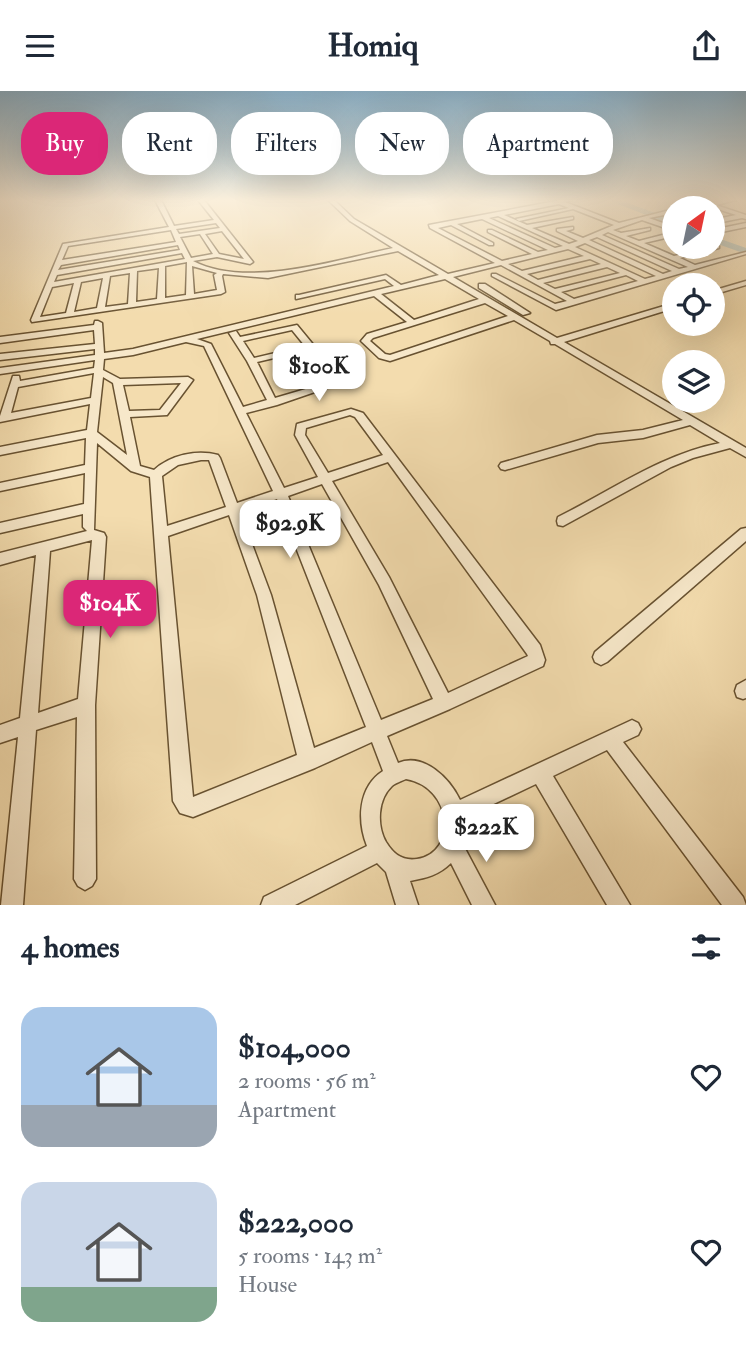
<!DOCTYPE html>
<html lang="en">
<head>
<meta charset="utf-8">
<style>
  :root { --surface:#fff; --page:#f2f2f3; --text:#1f2937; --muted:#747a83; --accent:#db2777 }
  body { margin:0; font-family:"IM FELL Double Pica",serif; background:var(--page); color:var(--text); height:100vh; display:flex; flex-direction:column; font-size:26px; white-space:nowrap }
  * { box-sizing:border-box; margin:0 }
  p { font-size:23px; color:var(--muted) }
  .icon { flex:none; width:38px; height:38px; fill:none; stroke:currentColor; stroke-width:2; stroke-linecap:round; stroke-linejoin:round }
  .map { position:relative; height:814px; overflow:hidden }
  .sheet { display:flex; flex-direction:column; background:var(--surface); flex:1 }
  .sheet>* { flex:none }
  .hud { position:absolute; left:21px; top:21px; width:705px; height:63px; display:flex; gap:14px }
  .needle { width:46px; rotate:33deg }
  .buttons { position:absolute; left:662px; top:105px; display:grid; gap:14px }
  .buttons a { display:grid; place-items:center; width:63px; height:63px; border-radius:50%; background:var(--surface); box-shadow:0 7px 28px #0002; font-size:35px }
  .price { position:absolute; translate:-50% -60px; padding:0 16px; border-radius:14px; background:#fff; color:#222; font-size:23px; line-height:46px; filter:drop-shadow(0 2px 4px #0008) }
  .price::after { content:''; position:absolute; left:50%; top:42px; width:21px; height:16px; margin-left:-10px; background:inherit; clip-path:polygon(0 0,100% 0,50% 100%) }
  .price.current { background:var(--accent); color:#fff }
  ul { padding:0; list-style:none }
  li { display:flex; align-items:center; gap:21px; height:175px; padding:0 21px }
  li span { display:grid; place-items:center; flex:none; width:196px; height:140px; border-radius:21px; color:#555 }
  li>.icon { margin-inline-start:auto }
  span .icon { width:84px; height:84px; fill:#fffc; stroke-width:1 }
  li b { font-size:30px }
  h2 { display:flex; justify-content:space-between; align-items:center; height:84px; padding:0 21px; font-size:30px }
  .chip { padding:0 24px; border-radius:28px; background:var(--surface); box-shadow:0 7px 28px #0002; font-size:24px; line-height:63px }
  .chip.current { background:var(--accent); color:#fff }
  header { display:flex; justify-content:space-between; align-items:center; height:91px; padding:0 21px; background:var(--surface); font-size:32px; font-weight:700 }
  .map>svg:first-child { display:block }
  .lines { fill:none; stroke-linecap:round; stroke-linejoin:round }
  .river { fill:#9eb9b3; fill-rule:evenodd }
  .minor-casing { stroke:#685231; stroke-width:3 }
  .minor { fill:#f7e8ca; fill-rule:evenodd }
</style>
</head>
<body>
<header><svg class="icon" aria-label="menu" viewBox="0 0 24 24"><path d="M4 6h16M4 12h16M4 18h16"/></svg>Homiq<svg class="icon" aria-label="share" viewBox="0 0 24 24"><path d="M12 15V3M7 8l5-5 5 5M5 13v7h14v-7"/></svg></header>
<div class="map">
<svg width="746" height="814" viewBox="0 0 746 814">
  <rect width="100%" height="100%" fill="#f3dcae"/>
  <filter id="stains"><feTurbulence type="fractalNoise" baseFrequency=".00286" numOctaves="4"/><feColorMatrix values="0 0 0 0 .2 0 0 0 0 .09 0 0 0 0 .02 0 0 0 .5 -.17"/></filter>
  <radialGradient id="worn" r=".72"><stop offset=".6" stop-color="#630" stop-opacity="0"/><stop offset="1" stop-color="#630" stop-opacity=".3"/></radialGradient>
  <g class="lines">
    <g class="river">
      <path d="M608,109H620L674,129V135Z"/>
      <path d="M712,145L746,157V163L712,151Z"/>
    </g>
    <g class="minor-casing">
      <g id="minor">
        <path d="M155,109H161L174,135L214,129L198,109H204L253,171L250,173L217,166L193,170C247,198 336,169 393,157L350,130L328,109H334L354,128L448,183L495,172L430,137L429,134L561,109H572L565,111L619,132L674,118V122L649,127L674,136V140L642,129L613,139L621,142L650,137V139L626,145L639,150L674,141V145L644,152L674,165L719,155V157L680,167L695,174L746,161V163L556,219L492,185V183H496L555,213L567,210L501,174L453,186L557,247L674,212V217L564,251L746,357V366L730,357L693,367L671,376L563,435L558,434L557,430L558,426C611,400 662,363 720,352L690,334L643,347L598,352L505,379L501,378L499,375L501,372L597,344L643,339L683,329L555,253H551L550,250L514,229L390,270L379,267L361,250L367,243L407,231L374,205L197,248L211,253L243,316L267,309L247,270L229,242L236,240L240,246L297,234L344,291L277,314L246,322L284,397L318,386L295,344L297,333L351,318L363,322L540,554L545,569L543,575L450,618L387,645L398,672C424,661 450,688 460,709L632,629L638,632L641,638L638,644L623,651L743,806L746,814H722L607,659L553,685L630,814H607L536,693L464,727L461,750L495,814H472L451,772C439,784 426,787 410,790L418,814H396L386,781L377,772L295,814H261L264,806L367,755C357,730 358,696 383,680L372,651L315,677L193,726L180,722L173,710L150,386L131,380L97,352L94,439L104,442L106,446L95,614L96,788L92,795L85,799L78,795L74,788L77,626L36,639L23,814H1L18,646L0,652V634L20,627L36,464L0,474V462L87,440L83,436V423L0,442V432L84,413L85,382L0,400V392L85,374L86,347L0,364V356L87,339L90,313L0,331V325L13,285H19L20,290L94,277L95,269L0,283V277L95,264V258L0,269V263L95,253L94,239L0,252V246L94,234L95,230H98L102,232L104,262L133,258L394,195L385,188L296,208V204H299L386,184L401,194L439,184L398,160L268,187L223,183L222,185L225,201L221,203L32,231L31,229L63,153L169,136ZM559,113L569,117L516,128L519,130L573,118L614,134L583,147L566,140L573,138V136L557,138V140L578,150L569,153L532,137L573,128V126L527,134L504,124ZM498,125L563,155L555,157L489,127ZM482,128L548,159L538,161L492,139H488V141L532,163L502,170L438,137L451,134L489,154H493V152L457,133ZM216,132L220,137L179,143L176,138ZM171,139L176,151L62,169L68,155ZM222,140L244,168L219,163L205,143ZM608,141L688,176L679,178L602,144ZM200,143L213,163L191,167L180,146ZM597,146L672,180L663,183L589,149ZM585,152L656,185L645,188L575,156ZM178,154L180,159L58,179L61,174ZM568,158L584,165L522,180L508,173ZM182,162L185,168L54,191L57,184ZM590,168L601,173L538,189L527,183ZM187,171L186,204L165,207V175ZM192,175L217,182L214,184L217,199L194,203ZM607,176L620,182L555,198L543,192ZM159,177L157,208L136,211L137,180ZM130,182L128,213L105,216L110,185ZM626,184L638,190L574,208L561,201ZM103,187L97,217L74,221L81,191ZM445,188L479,208L414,229L381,203ZM74,192L66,222L40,226L52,196ZM485,212L508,225L390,264L385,263L370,250L373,247ZM292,239L305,255L254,267L243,250ZM186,251L204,255L273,400L237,412L220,367L218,364C197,358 170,364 154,379L140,375L130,326L167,324L193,289L188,286L120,288L103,279L104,268L133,264ZM308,259L333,290L275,307L257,271ZM94,282L91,307L11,322L18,296ZM103,286L113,292L127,364L97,341ZM181,292L160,319L129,320L123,294ZM350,324L355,326L383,364L328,382L305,344L306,337ZM201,369H209L226,416L167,435L162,385L178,374ZM388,371L527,563L528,565L448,602L389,486L332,390ZM322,393L379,494L433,608L381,629L288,405ZM277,408L366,636L314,657L271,504L240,421ZM229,424L257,504L297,664L193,706L168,445ZM92,449L78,608L38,622L50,460ZM406,688C453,696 458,762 417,768C403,770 394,764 386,751C377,735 377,709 392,695C395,692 402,690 406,688Z"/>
        <path d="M724,109H736L716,114L746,124V128L742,127L712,133V129L736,124L709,115L686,117Z"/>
        <path d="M746,132V136L712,143V139Z"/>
        <path d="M746,190V194L712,204V200Z"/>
        <path d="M479,193H485L530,222L523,224L479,197Z"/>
        <path d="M746,437V450L607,571L601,574L595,571L593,566L595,561L741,438Z"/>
        <path d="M746,589V607L743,608L737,606L735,600L737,594Z"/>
      </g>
    </g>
    <use href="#minor" class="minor"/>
  </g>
  <linearGradient id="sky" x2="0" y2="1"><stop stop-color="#8ab6d3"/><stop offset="0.49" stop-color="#faefdb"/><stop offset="1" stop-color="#faefdb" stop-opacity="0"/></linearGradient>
  <rect width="746" height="223" fill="url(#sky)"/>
  <rect width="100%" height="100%" filter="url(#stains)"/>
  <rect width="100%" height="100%" fill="url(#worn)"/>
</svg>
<div class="buttons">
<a><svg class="needle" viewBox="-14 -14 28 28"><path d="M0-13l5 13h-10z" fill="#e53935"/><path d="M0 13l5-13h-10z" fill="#747a83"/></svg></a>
<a><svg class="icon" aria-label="locate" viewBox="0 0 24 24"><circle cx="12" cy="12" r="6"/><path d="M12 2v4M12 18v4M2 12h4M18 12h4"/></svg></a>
<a><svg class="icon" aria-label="layers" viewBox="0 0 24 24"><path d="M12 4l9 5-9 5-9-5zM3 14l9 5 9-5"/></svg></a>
</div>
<b class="price" style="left:319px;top:312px">$100K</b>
<b class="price" style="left:290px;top:469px">$92.9K</b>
<b class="price current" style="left:110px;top:549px">$104K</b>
<b class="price" style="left:486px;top:773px">$222K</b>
<div class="hud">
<a class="chip current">Buy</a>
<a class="chip">Rent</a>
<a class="chip">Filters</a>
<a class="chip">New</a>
<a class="chip">Apartment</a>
</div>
</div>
<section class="sheet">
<h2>4 homes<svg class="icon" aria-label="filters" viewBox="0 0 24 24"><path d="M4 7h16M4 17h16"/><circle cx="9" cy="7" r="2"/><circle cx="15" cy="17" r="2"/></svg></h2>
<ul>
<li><span style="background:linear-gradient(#a9c7e8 70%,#9aa5b1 0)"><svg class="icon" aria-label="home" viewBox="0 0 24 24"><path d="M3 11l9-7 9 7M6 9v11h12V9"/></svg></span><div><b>$104,000</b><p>2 rooms · 56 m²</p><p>Apartment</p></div><svg class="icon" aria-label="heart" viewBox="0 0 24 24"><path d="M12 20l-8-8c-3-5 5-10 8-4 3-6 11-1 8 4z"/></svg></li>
<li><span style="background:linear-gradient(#c9d6e8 75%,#7fa58c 0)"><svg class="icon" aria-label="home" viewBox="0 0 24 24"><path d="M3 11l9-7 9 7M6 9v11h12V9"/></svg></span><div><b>$222,000</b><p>5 rooms · 143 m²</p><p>House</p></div><svg class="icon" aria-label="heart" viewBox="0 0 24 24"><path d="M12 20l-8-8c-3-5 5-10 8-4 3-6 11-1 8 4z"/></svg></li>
</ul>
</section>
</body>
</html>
